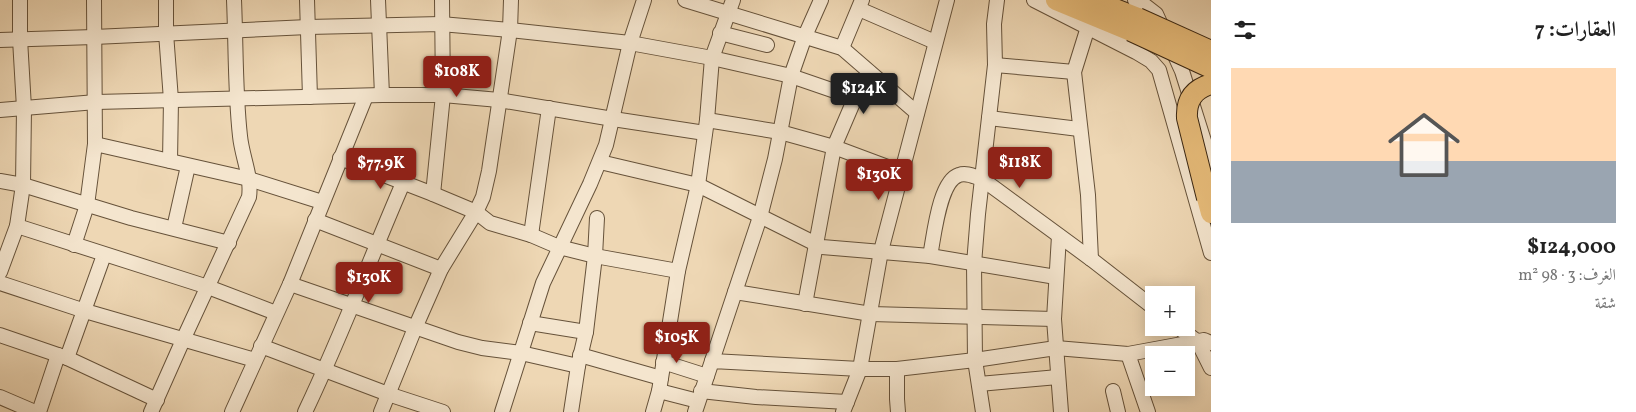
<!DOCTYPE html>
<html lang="ar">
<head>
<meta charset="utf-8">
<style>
  :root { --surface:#fff; --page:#f2f2f2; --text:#222; --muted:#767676; --accent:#8f2418 }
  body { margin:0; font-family:Vollkorn,Amiri,serif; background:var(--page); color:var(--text); direction:rtl; height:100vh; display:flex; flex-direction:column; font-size:19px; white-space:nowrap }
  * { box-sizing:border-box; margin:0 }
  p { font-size:16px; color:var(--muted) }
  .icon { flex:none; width:28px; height:28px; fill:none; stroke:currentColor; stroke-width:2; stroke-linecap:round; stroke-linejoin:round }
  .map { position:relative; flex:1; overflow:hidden; direction:ltr }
  .drawer { display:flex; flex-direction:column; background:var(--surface); width:425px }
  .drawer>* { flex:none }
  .controls { position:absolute; left:1145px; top:286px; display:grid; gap:10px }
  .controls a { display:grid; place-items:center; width:50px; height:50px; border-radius:0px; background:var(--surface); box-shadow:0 2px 12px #0003; font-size:25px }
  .price { position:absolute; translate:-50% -42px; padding:0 11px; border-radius:5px; background:var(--accent); color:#fff; font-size:16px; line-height:32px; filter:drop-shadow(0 1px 2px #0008) }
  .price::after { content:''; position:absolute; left:50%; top:30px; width:15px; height:11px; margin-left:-8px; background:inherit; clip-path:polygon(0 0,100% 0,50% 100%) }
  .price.active { background:#222; color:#fff }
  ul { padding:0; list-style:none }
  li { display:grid; align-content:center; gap:10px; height:265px; padding:0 20px }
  li span { display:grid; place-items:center; height:155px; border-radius:0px; color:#555 }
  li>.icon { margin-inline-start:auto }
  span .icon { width:90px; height:90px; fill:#fffc; stroke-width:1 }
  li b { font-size:21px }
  h2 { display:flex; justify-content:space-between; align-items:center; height:60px; padding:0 20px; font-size:21px }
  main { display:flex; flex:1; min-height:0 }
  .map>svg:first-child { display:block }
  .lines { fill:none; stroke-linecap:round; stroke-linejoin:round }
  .minor-casing { stroke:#66523a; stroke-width:16 }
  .highway-casing { stroke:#392612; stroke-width:22 }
  .minor { stroke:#f4e5ce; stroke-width:14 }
  .highway { stroke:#e7bc7a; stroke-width:20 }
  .highway-bridge-casing { stroke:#392612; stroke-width:22; stroke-linecap:butt }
  .highway-bridge { stroke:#e7bc7a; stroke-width:20 }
</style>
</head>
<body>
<main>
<section class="drawer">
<h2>العقارات: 7<svg class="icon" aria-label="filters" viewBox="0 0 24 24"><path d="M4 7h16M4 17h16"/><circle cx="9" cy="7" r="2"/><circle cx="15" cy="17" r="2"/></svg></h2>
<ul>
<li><span style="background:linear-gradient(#ffd9b3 60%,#9aa5b1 0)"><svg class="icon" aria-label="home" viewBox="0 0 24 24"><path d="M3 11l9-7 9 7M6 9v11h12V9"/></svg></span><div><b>$124,000</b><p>الغرف: 3 · 98 m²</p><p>شقة</p></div></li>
</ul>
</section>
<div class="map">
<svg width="1211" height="412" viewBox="0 0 1211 412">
  <rect width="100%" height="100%" fill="#eed7b4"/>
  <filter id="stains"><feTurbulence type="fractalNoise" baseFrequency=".004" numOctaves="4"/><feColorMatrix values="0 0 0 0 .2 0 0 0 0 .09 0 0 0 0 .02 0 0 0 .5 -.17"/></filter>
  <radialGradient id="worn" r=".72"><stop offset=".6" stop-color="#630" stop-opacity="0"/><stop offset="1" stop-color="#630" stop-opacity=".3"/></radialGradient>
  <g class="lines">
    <g class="minor-casing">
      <g id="minor">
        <path d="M166,0V33L171,100L170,161"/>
        <path d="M307,0L310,97"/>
        <path d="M378,0L382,95"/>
        <path d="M685,0L842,48L917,113"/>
        <path d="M1034,0L1136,52L1151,61L1159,70L1211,253"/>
        <path d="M1135,0L1143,4L1156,14L1182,71L1211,163"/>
        <path d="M859,9L935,42"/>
        <path d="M1088,27L1074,72L1088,195L1091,259"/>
        <path d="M720,33L767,45"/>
        <path d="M0,40L94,37L308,27L441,24L510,30L630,43L712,58L791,76L855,98"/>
        <path d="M842,48L862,0"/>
        <path d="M995,65L1074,72"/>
        <path d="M0,110L96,102L382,95H443L499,100L613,119L705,133"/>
        <path d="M989,118L1079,129"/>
        <path d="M707,120L780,132L834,147L901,172"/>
        <path d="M95,144L249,179L322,202"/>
        <path d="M340,158L433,194L476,212L490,223L531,235L559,247L595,256L678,271"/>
        <path d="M600,162L698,185L822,247L930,256L1056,277"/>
        <path d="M0,181L23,185L131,218L229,243"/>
        <path d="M433,194L443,95L442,0"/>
        <path d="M315,220L441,269"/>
        <path d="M17,226L208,287L276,313"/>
        <path d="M174,228L188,166"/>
        <path d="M531,235L549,108"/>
        <path d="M1059,236L1054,319L1061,412"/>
        <path d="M74,245L87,205L95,144L94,0"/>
        <path d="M930,256C934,237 939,181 959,175C967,172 975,177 982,179L1091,259L1154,308"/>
        <path d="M0,272L17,226L23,185L24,108L20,39V0"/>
        <path d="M0,283L85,311L255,360"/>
        <path d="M290,284L458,342L482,348L521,353L578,366"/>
        <path d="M735,292L871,314L1054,319"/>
        <path d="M805,304L834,147L855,98L869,72"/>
        <path d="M530,323L586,332"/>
        <path d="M1179,328L1198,342L1211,368"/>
        <path d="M0,335L67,358L157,400"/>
        <path d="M261,346L388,394L443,412"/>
        <path d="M1128,354L1148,412"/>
        <path d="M580,355L661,378"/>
        <path d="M67,358L104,255"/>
        <path d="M712,361L760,217L775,159L791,76L805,36L821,0"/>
        <path d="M663,362L707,376"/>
        <path d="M897,369V399L898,412"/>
        <path d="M979,384L1058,377"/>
        <path d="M659,391L698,401"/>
        <path d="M701,391L756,397L847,402"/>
        <path d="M1113,391L1118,412"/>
        <path d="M0,397L35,412"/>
        <path d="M39,412L58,355"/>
        <path d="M151,412L183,340L249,197C252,176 242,157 240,136C235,91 236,45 234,0"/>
        <path d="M232,412L290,284L366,96"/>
        <path d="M305,412C341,337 370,259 403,183"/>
        <path d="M381,412L415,328L441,269L476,212L483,197L489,171L510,30L511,0"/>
        <path d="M502,412L543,283L590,184L606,145L630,43L644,0"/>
        <path d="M571,412L578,366L586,332L595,256L597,218"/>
        <path d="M653,412L659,391L678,271L698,185L707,120L712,58L733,0"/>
        <path d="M695,412L712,361L860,369H897L975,360L1056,348L1128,354L1204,340L1211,343"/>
        <path d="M843,412L860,369L881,251L947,0"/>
        <path d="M983,412L975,360L974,264L978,214L995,65L994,24L997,0"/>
      </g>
    </g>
    <g class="highway-casing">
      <g id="highway">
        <path d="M1056,0L1131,31"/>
        <path d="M1092,0L1138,18"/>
        <path d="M1207,198L1211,213"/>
      </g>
    </g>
    <use href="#minor" class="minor"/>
    <use href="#highway" class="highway"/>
    <g class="highway-bridge-casing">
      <g id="highway-bridge">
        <path d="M1138,18L1211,51"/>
        <path d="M1131,31L1211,68"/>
        <path d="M1207,198L1187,118C1186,100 1194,89 1211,84"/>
      </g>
    </g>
    <use href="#highway-bridge" class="highway-bridge"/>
  </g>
  <rect width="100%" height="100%" filter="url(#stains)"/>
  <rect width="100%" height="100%" fill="url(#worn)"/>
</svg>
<div class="controls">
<a>+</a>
<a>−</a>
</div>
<b class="price" style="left:457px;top:98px">$108K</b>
<b class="price active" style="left:864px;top:115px">$124K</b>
<b class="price" style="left:1020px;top:189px">$118K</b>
<b class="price" style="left:381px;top:190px">$77.9K</b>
<b class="price" style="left:879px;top:201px">$130K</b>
<b class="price" style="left:369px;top:304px">$130K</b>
<b class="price" style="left:677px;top:364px">$105K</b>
</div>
</main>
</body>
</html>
